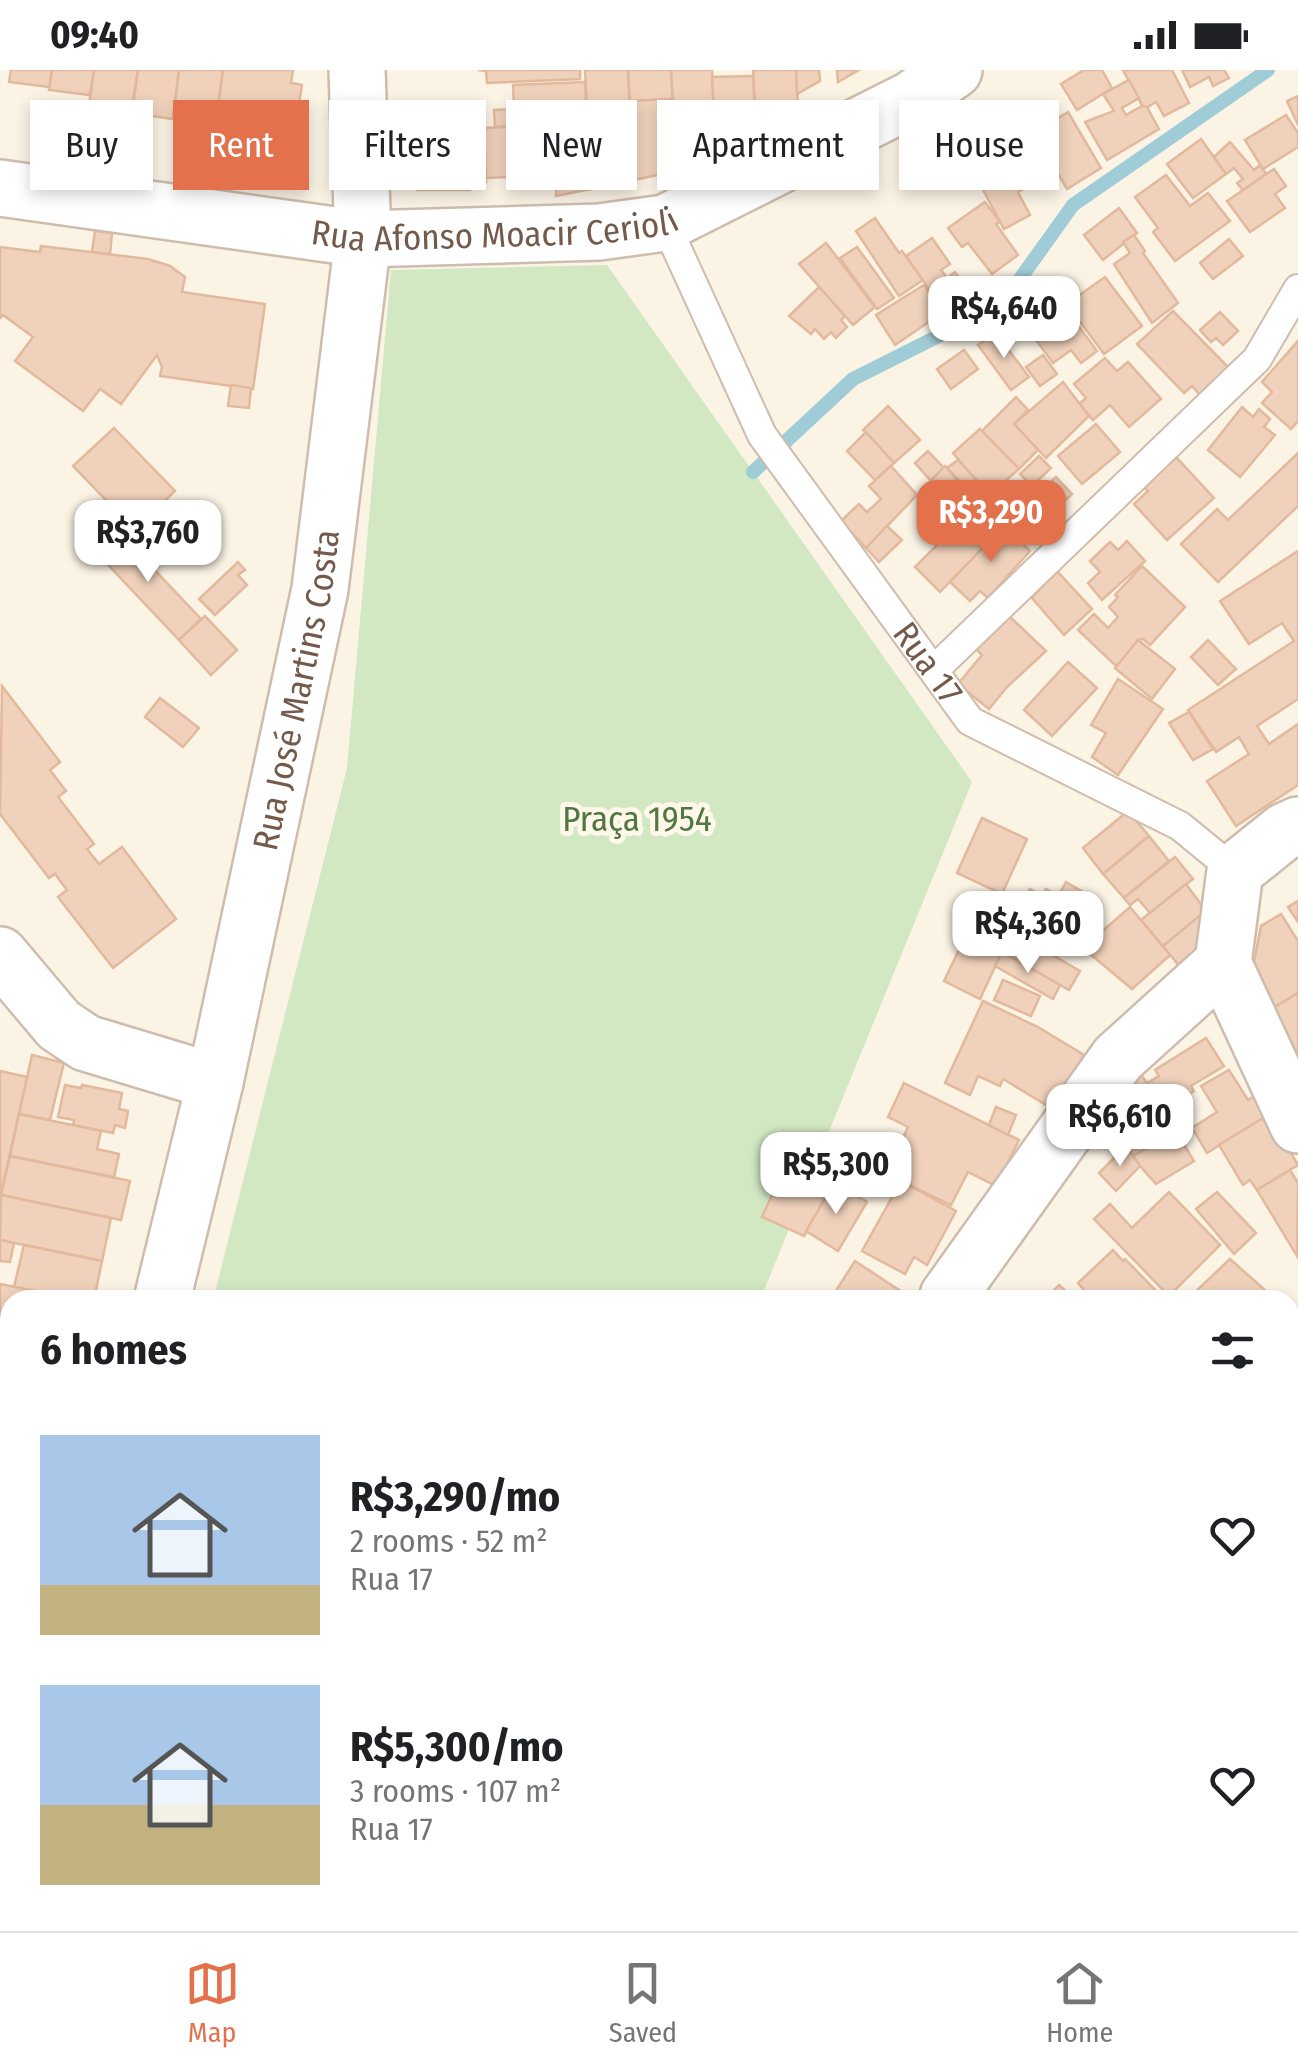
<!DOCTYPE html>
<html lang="en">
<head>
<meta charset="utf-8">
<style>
  :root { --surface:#fff; --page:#f2f2f2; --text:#202124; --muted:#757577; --line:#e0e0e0; --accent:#e2714c }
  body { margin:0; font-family:"Fira Sans Condensed",sans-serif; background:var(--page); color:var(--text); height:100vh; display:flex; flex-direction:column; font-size:38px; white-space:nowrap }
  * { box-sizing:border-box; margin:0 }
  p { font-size:32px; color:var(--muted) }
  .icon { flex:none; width:55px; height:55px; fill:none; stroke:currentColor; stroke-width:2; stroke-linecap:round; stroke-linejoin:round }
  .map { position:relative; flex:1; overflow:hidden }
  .drawer { position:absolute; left:0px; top:1220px; width:1300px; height:642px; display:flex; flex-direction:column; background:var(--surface); border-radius:30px 30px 0 0; box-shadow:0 5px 15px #0003 }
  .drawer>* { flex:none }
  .top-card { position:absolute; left:30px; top:30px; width:1240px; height:90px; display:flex; gap:20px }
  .price { position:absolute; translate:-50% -85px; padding:0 22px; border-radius:20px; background:#fff; color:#222; font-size:32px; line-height:65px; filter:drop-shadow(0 2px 5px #0008) }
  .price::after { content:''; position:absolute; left:50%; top:60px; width:30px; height:22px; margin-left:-15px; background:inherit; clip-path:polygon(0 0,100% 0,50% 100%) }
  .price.on { background:var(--accent); color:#fff }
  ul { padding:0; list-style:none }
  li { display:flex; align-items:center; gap:30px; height:250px; padding:0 40px }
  li span { display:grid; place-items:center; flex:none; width:280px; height:200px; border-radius:0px; color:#555 }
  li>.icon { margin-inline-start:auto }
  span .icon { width:120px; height:120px; fill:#fffc; stroke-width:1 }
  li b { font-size:42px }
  h2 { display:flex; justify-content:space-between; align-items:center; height:120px; padding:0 40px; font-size:42px }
  .pill { padding:0 35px; border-radius:0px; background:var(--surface); box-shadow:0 5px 15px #0003; font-size:35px; line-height:90px }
  .pill.on { background:var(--accent); color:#fff }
  .status { display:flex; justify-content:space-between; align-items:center; height:70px; padding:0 50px; background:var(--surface); direction:ltr }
  .status svg { height:28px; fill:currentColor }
  .tabs { display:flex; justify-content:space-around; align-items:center; height:140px; border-top:2px solid var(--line); background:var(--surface); font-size:28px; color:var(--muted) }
  .tabs a { display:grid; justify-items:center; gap:5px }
  .tabs .on { color:var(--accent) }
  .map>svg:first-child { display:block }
  .green { fill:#d1e8c3 }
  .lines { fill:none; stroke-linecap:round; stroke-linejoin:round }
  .stream { stroke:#9fccd6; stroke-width:14 }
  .building { fill:#f0d2bc; stroke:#e2b99d; stroke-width:2.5 }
  .service-casing { stroke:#cebdae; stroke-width:32 }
  .minor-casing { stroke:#cebdae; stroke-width:60 }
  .tertiary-casing { stroke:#cebdae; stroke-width:60 }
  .service { stroke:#fff; stroke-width:28 }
  .minor { stroke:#fff; stroke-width:55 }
  .tertiary { stroke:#fff; stroke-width:55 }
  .labels { text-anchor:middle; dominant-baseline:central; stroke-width:10; stroke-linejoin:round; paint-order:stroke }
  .street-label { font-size:35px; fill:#735a4a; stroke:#fef7ea }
  .park-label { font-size:35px; fill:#517842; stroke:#fef7ea }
</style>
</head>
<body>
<div class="status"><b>09:40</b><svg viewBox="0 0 49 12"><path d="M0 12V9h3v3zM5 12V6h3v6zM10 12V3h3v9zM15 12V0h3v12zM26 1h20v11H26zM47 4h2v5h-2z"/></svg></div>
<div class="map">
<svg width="1298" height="1861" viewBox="0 0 1298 1861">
  <rect width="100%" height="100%" fill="#fbf3e4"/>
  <g class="green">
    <path d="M607,195L972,712L760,1230H213L347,698L391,200Z"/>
    <path d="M56,1852L506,1853L502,1861H54Z"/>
  </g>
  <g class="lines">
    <path class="stream" d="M753,402L853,309L1002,234L1073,135L1268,0"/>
  </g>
  <g class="building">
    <path d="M11,0H52L50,17L9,12Z"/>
    <path d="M52,0H94L90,25L49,20Z"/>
    <path d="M94,0H138L129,55L87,49Z"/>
    <path d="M138,0H179L173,49L132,43Z"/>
    <path d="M179,0H223L212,81L191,78L194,52L173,49Z"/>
    <path d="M223,0H293L291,13L302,15L298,39L265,34L263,45L255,43L249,86L212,81Z"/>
    <path d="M478,0H580V9L487,13L486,1Z"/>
    <path d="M585,0H628L630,46L601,47L600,37H587Z"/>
    <path d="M628,0H671L673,29L630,31Z"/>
    <path d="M671,0H712L716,79L676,82Z"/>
    <path d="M753,0H796L798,35L756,59Z"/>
    <path d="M796,0H819L820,11L797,24Z"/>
    <path d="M837,0H859L838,12Z"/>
    <path d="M1084,0H1102L1112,18L1077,40L1061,14Z"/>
    <path d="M1123,0H1172L1189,33L1164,46L1156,32L1144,39Z"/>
    <path d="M1182,0H1224L1229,8L1213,16L1209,7L1190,17Z"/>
    <path d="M753,6L756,59L716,80L712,7Z"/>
    <path d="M1129,10L1139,28L1122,38L1126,45L1142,36L1147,37L1159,59L1107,90L1085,52L1114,41L1103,24Z"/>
    <path d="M585,12L587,53L495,57L494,40L514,39L513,15Z"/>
    <path d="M1298,26V55L1287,31Z"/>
    <path d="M673,29L677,101L634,110L630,31Z"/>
    <path d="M1068,42L1101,98L1067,119L1034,63Z"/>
    <path d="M1286,45L1298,63V77L1263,99L1245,70Z"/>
    <path d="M998,49L1019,88L1029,83L1043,109L1018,122L1030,145L1004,159L957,71Z"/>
    <path d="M587,53L591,119L556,126L557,105L486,108L484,58Z"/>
    <path d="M484,58L486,112L470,113V120H417L414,61Z"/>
    <path d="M631,63L634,110L591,119L588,66Z"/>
    <path d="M1201,69L1226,104L1193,128L1167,94Z"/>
    <path d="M1230,72L1254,100L1260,95L1266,104L1243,120L1237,113L1243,109L1234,98L1226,104L1214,87Z"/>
    <path d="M1274,99L1286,116L1275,124L1285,138L1250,162L1227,131Z"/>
    <path d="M1166,105L1190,136L1208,123L1230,151L1175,191L1153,162L1158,158L1135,127Z"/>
    <path d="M985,132L1000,152L996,154L1018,185L992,204L968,173L962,177L948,158Z"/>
    <path d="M1119,138L1137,163L1103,190L1084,165Z"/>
    <path d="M875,148L899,183L902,181L923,210L899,226L856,161Z"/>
    <path d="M95,161L112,163L110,184L92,182Z"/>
    <path d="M1134,165L1145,181L1143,183L1178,233L1152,253L1114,194L1130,183L1123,172Z"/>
    <path d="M932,168L950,194L941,200L947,208L955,202L967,219L959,224L965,232L947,245L906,186Z"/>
    <path d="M1229,169L1243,186L1213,209L1200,193Z"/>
    <path d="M826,173L875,237L853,255L799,194Z"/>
    <path d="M41,176L148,189L170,196L185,207L182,222L265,234L253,319L160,306L162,297L157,285L121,334L100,319L83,341L15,291L33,267L3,245L0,248V177L40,182Z"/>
    <path d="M857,177L894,228L877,239L840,188Z"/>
    <path d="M1105,207L1142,256L1104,284L1067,234Z"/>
    <path d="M924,215L942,243L895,275L876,245Z"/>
    <path d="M819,217L845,246L841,250L847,257L836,268L831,262L824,269L815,259L811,264L789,246Z"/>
    <path d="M1062,234L1097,281L1081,293L1071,280L1053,293L1028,259Z"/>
    <path d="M1173,241L1230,299L1201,326L1192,316L1184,323L1137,274Z"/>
    <path d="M1220,242L1238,261L1223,275L1216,268L1211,272L1200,260Z"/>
    <path d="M996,263L1029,307L1011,320L978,275Z"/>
    <path d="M1298,271V351L1291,359L1262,333L1272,322L1262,312Z"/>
    <path d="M964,280L978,299L951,319L937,299Z"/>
    <path d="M1043,285L1057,304L1040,316L1026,297Z"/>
    <path d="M1105,288L1117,301L1128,292L1161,329L1129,357L1110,335L1093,350L1079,334L1086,328L1074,314Z"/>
    <path d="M1063,312L1089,346L1046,388L1014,354Z"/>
    <path d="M231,315L251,318L249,338L228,336Z"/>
    <path d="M1016,327L1028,340L1014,354L1038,380L1019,399L982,361Z"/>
    <path d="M888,336L920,370L894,393L863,360Z"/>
    <path d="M1242,337L1253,347L1259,339L1270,349L1264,357L1275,365L1240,407L1208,380Z"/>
    <path d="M1096,354L1120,382L1082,414L1058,386Z"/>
    <path d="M114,358L175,421L135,460L73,396Z"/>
    <path d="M980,359L1019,399L989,425L953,383Z"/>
    <path d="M866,362L894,393L875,410L847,381Z"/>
    <path d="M928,381L944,398L931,411L915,393Z"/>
    <path d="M1298,383V436L1218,512L1181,474L1217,439L1228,450Z"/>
    <path d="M1039,386L1051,398L1032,416L1020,404Z"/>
    <path d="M1176,387L1214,428L1167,470L1134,434L1148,421L1143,417Z"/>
    <path d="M958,390L980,414L970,422L947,398Z"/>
    <path d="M891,396L917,425L866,478L841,451L859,434L867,442L881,429L869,416Z"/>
    <path d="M945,396L958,411L953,415L969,430L938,462L923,448L934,437L919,423Z"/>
    <path d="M1056,407L1072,424L1055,440L1039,423Z"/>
    <path d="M1020,413L1038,429L1018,450L1001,434Z"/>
    <path d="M974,426L1004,456L940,522L915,497L944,468L938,462Z"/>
    <path d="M887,456L902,470L879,492L866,478Z"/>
    <path d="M1004,456L1030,481L988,528L980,521L970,531L950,512Z"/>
    <path d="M117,460L201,549L179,570L95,481Z"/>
    <path d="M1127,471L1145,491L1102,530L1088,513L1100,502L1090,491L1110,472L1118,480Z"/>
    <path d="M1298,481V629L1257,656L1269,674L1298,654V715L1236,756L1207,711L1249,684L1239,667L1216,682L1188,640L1294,571L1282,553L1249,574L1220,531Z"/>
    <path d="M238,492L245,500L238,505L247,515L215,545L199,529Z"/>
    <path d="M1142,496L1185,537L1150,575L1143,569L1138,570L1117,597L1078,560L1094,544L1108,558L1118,547L1109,537L1118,527L1115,525Z"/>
    <path d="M1056,500L1092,539L1064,565L1032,528Z"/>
    <path d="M1008,545L1046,581L1007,617L989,639L958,614L982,585L976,579Z"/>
    <path d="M205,546L237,580L211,605L179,570Z"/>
    <path d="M1138,570L1175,599L1152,629L1115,598Z"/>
    <path d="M1208,570L1236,599L1218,615L1191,587Z"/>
    <path d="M1068,592L1097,618L1052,666L1024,640Z"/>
    <path d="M1118,609L1163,639L1118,705L1092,687L1106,663L1091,655Z"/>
    <path d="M2,616L60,692L50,700L66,721L58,727L94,774L87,779L99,794L122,777L176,849L113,898L58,827L67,820L55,804L49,808L0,744Z"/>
    <path d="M160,628L199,658L183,677L145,647Z"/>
    <path d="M1189,642L1213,679L1193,690L1169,653Z"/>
    <path d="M1128,741L1149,766L1103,804L1083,778Z"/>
    <path d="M982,748L1027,769L1002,824L957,803Z"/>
    <path d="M1149,766L1169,791L1124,828L1103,804Z"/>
    <path d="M1175,787L1193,809L1150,843L1138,829L1130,835L1124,828Z"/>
    <path d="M1066,812L1093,828L1085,842L1090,844L1077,866L1021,834L1030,819L1042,826L1046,819L1058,826Z"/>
    <path d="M1186,814L1206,841L1163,876L1141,850Z"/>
    <path d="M1298,831V852L1288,837Z"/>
    <path d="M1130,837L1170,885L1132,919L1083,878Z"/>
    <path d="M1209,838L1189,908L1163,876Z"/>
    <path d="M1024,844L1062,866L1051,884L1080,901L1069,920L1002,882Z"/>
    <path d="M1281,844L1298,871V923L1275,937L1254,892L1261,856Z"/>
    <path d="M984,856L1001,864L994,879L1002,882L980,929L944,911L966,865L978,870Z"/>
    <path d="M1002,882L1060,915L1053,929L995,896Z"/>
    <path d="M1003,910L1040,926L1031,946L994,930Z"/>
    <path d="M1298,923V986H1297L1270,940Z"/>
    <path d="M983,931L1038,957L1084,985L1051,1038L1003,1009L1000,1016L978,1006L970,1025L945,1013Z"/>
    <path d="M1206,968L1224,996L1191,1016L1194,1021L1163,1040L1147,1013L1159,1006L1155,1000Z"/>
    <path d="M32,985L64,993L50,1050L19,1044Z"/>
    <path d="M1137,998L1151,1020L1121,1040L1108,1029Z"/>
    <path d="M1229,1000L1248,1030L1259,1023L1271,1043L1207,1083L1192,1058L1217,1042L1201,1016Z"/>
    <path d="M0,1001L27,1007L1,1124H0Z"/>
    <path d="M904,1013L1019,1070L996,1116L968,1102L951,1135L867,1094L878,1071L890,1078L892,1073L899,1076L908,1057L888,1047Z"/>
    <path d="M65,1015L81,1018L82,1015L122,1023L119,1039L128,1041L125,1058L115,1055L113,1063L73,1055L74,1050L58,1047Z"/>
    <path d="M1151,1020L1175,1060L1132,1087L1108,1048Z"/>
    <path d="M996,1037L1016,1045L1008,1065L989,1055Z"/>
    <path d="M19,1044L101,1061L97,1079L119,1084L114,1107L10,1086Z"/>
    <path d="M1268,1045L1298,1095L1257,1120L1250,1110L1243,1115L1219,1075Z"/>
    <path d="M1175,1060L1194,1091L1156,1114L1132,1087Z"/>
    <path d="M1126,1076L1140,1096L1116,1121L1099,1103Z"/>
    <path d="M812,1083L830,1092L823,1108L835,1113L804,1166L762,1147L787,1092L804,1100Z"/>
    <path d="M10,1086L130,1111L121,1150L1,1125Z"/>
    <path d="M1290,1100L1298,1113L1297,1186L1257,1120Z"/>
    <path d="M901,1111L956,1141L927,1195L914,1187L905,1204L862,1181Z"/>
    <path d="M834,1113L867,1132L838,1181L806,1161Z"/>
    <path d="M1169,1122L1220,1175L1169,1226L1094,1149L1110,1134L1132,1158Z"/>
    <path d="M1217,1122L1256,1163L1234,1184L1196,1139Z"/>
    <path d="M1,1125L111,1148L102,1191L0,1170Z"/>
    <path d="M0,1170L14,1173L10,1192L0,1191Z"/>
    <path d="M24,1175L102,1191L94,1230H78L14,1217Z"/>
    <path d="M1113,1180L1123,1191L1125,1189L1165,1230H1085L1089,1226L1078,1213Z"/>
    <path d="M1230,1189L1276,1230H1277H1204L1194,1223Z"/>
    <path d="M855,1191L896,1218L915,1230H830Z"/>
    <path d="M0,1214L70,1228V1230H10V1256L0,1254Z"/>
    <path d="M1059,1215L1076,1230H1045Z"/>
    <path d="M0,1254L10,1256V1302L0,1300Z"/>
    <path d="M0,1300L10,1302V1342L0,1340Z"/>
    <path d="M0,1340L10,1342V1382L0,1380Z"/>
    <path d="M0,1391L10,1393V1430L0,1427Z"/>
    <path d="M0,1427L10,1430V1480L0,1477Z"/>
    <path d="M1298,1452V1553L1290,1555V1455Z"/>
    <path d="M0,1528L10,1530V1573L0,1570Z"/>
    <path d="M0,1570L10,1573L1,1615L0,1614Z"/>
    <path d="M0,1658L8,1660L1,1690H0Z"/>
    <path d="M472,1852H495L489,1861H483Z"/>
    <path d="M523,1852H560L552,1861H515Z"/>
    <path d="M585,1852H637L643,1861H592Z"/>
    <path d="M977,1852H1013L1020,1861H973L970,1858Z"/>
    <path d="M1039,1852H1060L1047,1861Z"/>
    <path d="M1203,1852H1247L1244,1861H1209Z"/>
  </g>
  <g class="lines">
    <g class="service-casing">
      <g id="service">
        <path id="s1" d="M665,153L762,365L970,651L1180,756L1235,801"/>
        <path d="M934,600L1257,289L1298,219"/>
      </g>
    </g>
    <g class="minor-casing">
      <g id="minor">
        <path d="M1298,755L1285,761L1235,801L1223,893L1298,1055"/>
        <path d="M0,885L59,955L86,973L215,1012"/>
        <path d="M948,1226L1118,988L1223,893"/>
        <path d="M1290,1407L1298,1402"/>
        <path d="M0,1509L10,1511"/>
        <path d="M1290,1816L1298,1794"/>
        <path d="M0,1820L10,1822"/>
        <path d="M877,1852L889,1861"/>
        <path d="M1181,1852L1187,1861"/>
        <path d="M718,1861L724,1852"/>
        <path d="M1273,1861L1277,1852"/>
      </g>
    </g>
    <g class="tertiary-casing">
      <g id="tertiary">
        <path id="s2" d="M0,118L363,169L599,162L665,153L912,29L954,0"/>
        <path id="s3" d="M162,1230L215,1012L320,519L363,169L357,0"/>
        <path d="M18,1861L20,1852"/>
      </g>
    </g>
    <use href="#service" class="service"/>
    <use href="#minor" class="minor"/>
    <use href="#tertiary" class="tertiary"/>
  </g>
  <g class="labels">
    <g class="street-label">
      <text stroke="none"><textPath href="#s2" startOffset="498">Rua Afonso Moacir Cerioli</textPath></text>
      <text stroke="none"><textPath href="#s1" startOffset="515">Rua 17</textPath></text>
      <text stroke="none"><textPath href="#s3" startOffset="625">Rua José Martins Costa</textPath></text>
    </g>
    <g class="park-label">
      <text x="637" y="749">Praça 1954</text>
    </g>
  </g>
</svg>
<b class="price" style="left:1004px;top:291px">R$4,640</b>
<b class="price on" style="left:991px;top:495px">R$3,290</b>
<b class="price" style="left:148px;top:515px">R$3,760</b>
<b class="price" style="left:1028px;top:906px">R$4,360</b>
<b class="price" style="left:1120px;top:1099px">R$6,610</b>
<b class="price" style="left:836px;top:1147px">R$5,300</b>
<div class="top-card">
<a class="pill">Buy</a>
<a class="pill on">Rent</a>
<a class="pill">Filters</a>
<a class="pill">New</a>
<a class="pill">Apartment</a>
<a class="pill">House</a>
</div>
<section class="drawer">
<h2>6 homes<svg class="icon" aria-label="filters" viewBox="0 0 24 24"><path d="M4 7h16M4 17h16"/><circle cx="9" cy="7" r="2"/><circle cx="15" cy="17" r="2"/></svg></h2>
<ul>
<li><span style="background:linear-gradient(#a9c7e8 75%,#c2b280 0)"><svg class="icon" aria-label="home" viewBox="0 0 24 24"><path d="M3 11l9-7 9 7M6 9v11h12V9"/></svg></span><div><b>R$3,290/mo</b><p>2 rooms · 52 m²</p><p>Rua 17</p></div><svg class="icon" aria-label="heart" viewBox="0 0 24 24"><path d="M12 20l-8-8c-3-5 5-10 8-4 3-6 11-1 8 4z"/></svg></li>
<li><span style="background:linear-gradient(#a9c7e8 60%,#c2b280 0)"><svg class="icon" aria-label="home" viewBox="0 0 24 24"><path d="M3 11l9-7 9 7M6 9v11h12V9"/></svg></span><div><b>R$5,300/mo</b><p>3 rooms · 107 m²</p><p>Rua 17</p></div><svg class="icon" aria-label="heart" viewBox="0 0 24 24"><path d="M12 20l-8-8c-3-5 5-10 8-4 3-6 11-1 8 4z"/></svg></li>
</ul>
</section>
</div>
<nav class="tabs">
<a class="on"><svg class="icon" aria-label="map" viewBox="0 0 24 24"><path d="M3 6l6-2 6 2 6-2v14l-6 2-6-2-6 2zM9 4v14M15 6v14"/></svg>Map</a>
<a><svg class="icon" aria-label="saved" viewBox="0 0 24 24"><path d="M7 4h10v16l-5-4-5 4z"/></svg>Saved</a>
<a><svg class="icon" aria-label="home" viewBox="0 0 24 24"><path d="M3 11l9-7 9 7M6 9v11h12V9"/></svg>Home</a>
</nav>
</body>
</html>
